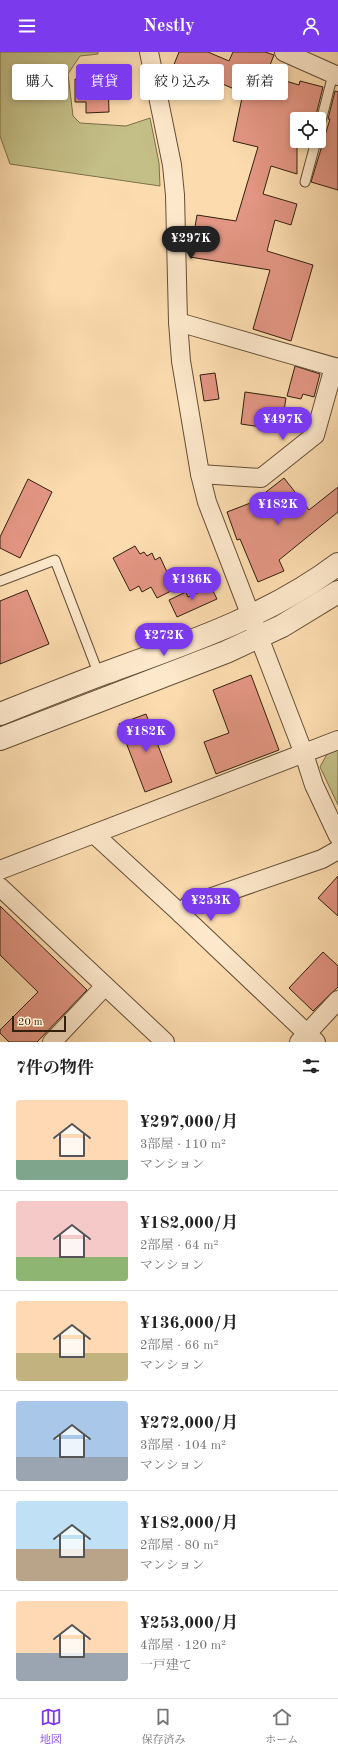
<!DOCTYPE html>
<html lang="ja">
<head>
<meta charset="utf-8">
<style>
  :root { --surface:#fff; --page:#f2f2f2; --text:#222; --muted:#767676; --line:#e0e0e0; --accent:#7c3aed }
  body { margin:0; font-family:"Old Standard TT","Noto Serif JP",serif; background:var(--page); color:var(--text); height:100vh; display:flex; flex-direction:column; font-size:15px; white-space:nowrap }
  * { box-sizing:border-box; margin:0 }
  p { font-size:13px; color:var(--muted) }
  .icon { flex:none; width:22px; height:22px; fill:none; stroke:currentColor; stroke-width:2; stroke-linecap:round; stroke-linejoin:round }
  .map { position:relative; height:990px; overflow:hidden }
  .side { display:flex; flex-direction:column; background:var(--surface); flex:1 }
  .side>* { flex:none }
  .banner { position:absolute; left:12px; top:12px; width:314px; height:36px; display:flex; gap:8px }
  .buttons { position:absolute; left:290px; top:60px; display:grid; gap:8px }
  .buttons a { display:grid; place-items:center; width:36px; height:36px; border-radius:4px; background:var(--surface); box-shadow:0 2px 6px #0003; font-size:20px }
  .scale { position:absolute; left:12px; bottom:10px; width:54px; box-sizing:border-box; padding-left:4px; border:2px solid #32200d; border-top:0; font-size:11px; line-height:14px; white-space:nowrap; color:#32200d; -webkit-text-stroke:3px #fde8cb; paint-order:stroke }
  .price { position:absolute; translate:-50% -34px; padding:0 9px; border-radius:14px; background:var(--accent); color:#fff; font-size:13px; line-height:26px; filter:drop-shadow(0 1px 2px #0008) }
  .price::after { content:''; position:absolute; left:50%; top:24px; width:12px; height:9px; margin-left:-6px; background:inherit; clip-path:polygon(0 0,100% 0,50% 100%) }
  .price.active { background:#222; color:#fff }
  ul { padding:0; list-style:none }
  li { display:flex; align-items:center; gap:12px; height:100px; padding:0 16px }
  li+li { border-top:1px solid var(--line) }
  li span { display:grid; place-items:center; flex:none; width:112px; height:80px; border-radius:4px; color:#555 }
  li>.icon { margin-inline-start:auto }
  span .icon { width:48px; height:48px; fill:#fffc; stroke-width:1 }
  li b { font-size:17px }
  h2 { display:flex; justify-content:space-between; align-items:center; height:48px; padding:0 16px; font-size:17px }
  .chip { padding:0 14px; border-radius:4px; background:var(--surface); box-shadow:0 2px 6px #0003; font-size:14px; line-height:36px }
  .chip.active { background:var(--accent); color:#fff }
  header { display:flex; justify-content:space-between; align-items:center; height:52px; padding:0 16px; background:var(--accent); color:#fff; font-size:18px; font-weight:600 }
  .menu { display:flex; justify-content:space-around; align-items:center; height:56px; border-top:1px solid var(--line); background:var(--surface); font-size:11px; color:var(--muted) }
  .menu a { display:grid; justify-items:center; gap:2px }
  .menu .active { color:var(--accent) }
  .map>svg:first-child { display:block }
  .green { fill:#c4bf87; stroke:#7b704a }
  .building { fill:#e39684; stroke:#32200d }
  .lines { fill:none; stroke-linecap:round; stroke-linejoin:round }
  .service-casing { stroke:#644f36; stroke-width:11 }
  .minor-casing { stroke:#644f36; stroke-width:20 }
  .tertiary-casing { stroke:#644f36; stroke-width:24 }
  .service { stroke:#fde8cb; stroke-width:9 }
  .minor { stroke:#fde8cb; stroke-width:18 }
  .tertiary { stroke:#fde8cb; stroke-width:22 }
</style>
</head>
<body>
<header><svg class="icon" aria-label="menu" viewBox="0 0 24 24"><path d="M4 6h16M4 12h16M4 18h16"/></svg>Nestly<svg class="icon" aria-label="person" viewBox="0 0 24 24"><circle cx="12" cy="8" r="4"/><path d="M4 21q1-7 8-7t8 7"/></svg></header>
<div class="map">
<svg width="338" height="990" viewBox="0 0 338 990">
  <rect width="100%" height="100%" fill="#fcdcaf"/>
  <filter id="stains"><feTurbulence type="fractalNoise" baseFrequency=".005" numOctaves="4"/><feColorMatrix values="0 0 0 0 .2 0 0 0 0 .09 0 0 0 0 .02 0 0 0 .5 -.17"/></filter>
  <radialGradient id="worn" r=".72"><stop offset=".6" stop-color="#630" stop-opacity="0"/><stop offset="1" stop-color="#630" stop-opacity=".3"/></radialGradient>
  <g class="green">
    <path d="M0,0H98V2L80,4L68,22L73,64L80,71L126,74L150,66L159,111L160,134L10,112L0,84Z"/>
    <path d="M338,698V753L320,715L327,702Z"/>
  </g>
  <g class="building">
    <path d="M179,0H208L229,9L233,0H265L274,3L266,23L299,33L300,29L323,35L315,67H297V122L271,114L263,142L297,152L291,173L275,168L267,199L313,213L291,289L253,277L270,218L190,205L197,163L236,169L258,95L233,89L243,41L207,25L205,30L173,15Z"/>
    <path d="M75,27H108L109,60L86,61V50H75Z"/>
    <path d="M335,39L338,40V138L311,130L330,67H328Z"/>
    <path d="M295,314L320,322L314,345L303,342L301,347L287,344Z"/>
    <path d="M215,321L219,347L204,349L200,323Z"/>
    <path d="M245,340L286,346L281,378L241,372Z"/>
    <path d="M284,426L309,458L338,435V460L279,508L284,519L258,530L240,487L237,488L227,460L253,450Z"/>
    <path d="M28,427L52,440L20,506L0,496V485Z"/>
    <path d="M135,494L140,502L144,500L147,504L152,501L155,508L160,505L175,537L157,546L151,535L142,540L139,534L130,539L113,506Z"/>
    <path d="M211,535L217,547L177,565L169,548L186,540L188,545Z"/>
    <path d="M27,538L49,592L0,612V549Z"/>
    <path d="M251,623L279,698L216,722L204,690L229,681L213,638Z"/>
    <path d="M146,662L172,730L145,740L119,672Z"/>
    <path d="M338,824V864L318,846Z"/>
    <path d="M0,854L87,938L37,990H9L0,981V978L38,940L0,903Z"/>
    <path d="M323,900L338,914V935L313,959L289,936Z"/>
  </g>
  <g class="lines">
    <g class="service-casing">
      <g id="service">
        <path d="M319,77L333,22"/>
        <path d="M305,130L316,89"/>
        <path d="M0,529L55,508L99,623"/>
      </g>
    </g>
    <g class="minor-casing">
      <g id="minor">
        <path d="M149,0L172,113L175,143L178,270L181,309L200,422L207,450L304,702L314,733L338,784"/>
        <path d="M284,0L338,24"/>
        <path d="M178,270L338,316"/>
        <path d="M200,422L261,426L315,383L334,315"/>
        <path d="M94,782L181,862L316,990"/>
        <path d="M0,818L338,688"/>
        <path d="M0,835L165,990"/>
        <path d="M181,862L189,853L322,807L338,798"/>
        <path d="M52,990L105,934"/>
        <path d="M299,990L338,948"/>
      </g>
    </g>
    <g class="tertiary-casing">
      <g id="tertiary">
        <path d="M0,662C35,648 70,634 105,621C185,592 269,564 338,512"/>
        <path d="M0,687L226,600L282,574L338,540"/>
      </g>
    </g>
    <use href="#service" class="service"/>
    <use href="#minor" class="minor"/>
    <use href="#tertiary" class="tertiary"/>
  </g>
  <rect width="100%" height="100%" filter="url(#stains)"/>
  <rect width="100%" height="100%" fill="url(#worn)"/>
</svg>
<div class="buttons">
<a><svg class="icon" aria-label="locate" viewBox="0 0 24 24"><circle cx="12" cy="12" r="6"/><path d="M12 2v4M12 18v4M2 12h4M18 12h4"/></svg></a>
</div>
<div class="scale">20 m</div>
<b class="price active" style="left:191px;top:208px">¥297K</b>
<b class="price" style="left:283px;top:389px">¥497K</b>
<b class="price" style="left:278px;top:474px">¥182K</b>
<b class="price" style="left:192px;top:549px">¥136K</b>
<b class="price" style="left:164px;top:605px">¥272K</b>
<b class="price" style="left:146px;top:701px">¥182K</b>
<b class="price" style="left:211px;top:870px">¥253K</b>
<div class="banner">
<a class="chip">購入</a>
<a class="chip active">賃貸</a>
<a class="chip">絞り込み</a>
<a class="chip">新着</a>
</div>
</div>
<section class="side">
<h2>7件の物件<svg class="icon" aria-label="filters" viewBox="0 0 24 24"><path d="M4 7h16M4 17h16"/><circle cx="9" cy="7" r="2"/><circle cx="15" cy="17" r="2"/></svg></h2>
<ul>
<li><span style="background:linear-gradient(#ffd9b3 75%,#7fa58c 0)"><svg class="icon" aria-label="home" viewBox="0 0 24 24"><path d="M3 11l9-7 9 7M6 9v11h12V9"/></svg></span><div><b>¥297,000/月</b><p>3部屋 · 110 m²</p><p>マンション</p></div></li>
<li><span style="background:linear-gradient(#f6c9c9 70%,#8fb573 0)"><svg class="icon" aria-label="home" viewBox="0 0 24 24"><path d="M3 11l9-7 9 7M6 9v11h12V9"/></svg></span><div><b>¥182,000/月</b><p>2部屋 · 64 m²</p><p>マンション</p></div></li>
<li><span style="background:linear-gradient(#ffd9b3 65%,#c2b280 0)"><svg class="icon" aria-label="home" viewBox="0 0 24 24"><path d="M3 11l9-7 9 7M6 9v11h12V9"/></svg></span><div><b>¥136,000/月</b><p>2部屋 · 66 m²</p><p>マンション</p></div></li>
<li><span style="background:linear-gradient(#a9c7e8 70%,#9aa5b1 0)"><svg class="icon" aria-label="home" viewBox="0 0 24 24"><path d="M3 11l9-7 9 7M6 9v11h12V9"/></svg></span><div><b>¥272,000/月</b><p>3部屋 · 104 m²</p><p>マンション</p></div></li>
<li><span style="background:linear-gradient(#bfe0f5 60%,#b9a48a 0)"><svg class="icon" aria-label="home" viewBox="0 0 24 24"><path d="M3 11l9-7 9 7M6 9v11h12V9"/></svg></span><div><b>¥182,000/月</b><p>2部屋 · 80 m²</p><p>マンション</p></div></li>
<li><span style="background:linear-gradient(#ffd9b3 65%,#9aa5b1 0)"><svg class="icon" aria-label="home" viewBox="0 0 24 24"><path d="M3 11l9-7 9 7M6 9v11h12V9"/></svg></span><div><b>¥253,000/月</b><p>4部屋 · 120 m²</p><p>一戸建て</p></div></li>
</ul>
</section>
<nav class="menu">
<a class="active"><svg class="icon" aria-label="map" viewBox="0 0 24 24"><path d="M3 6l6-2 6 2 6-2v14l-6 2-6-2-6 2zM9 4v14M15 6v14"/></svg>地図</a>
<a><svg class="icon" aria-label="saved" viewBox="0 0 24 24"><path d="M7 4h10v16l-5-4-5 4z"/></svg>保存済み</a>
<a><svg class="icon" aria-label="home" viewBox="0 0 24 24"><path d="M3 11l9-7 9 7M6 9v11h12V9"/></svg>ホーム</a>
</nav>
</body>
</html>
